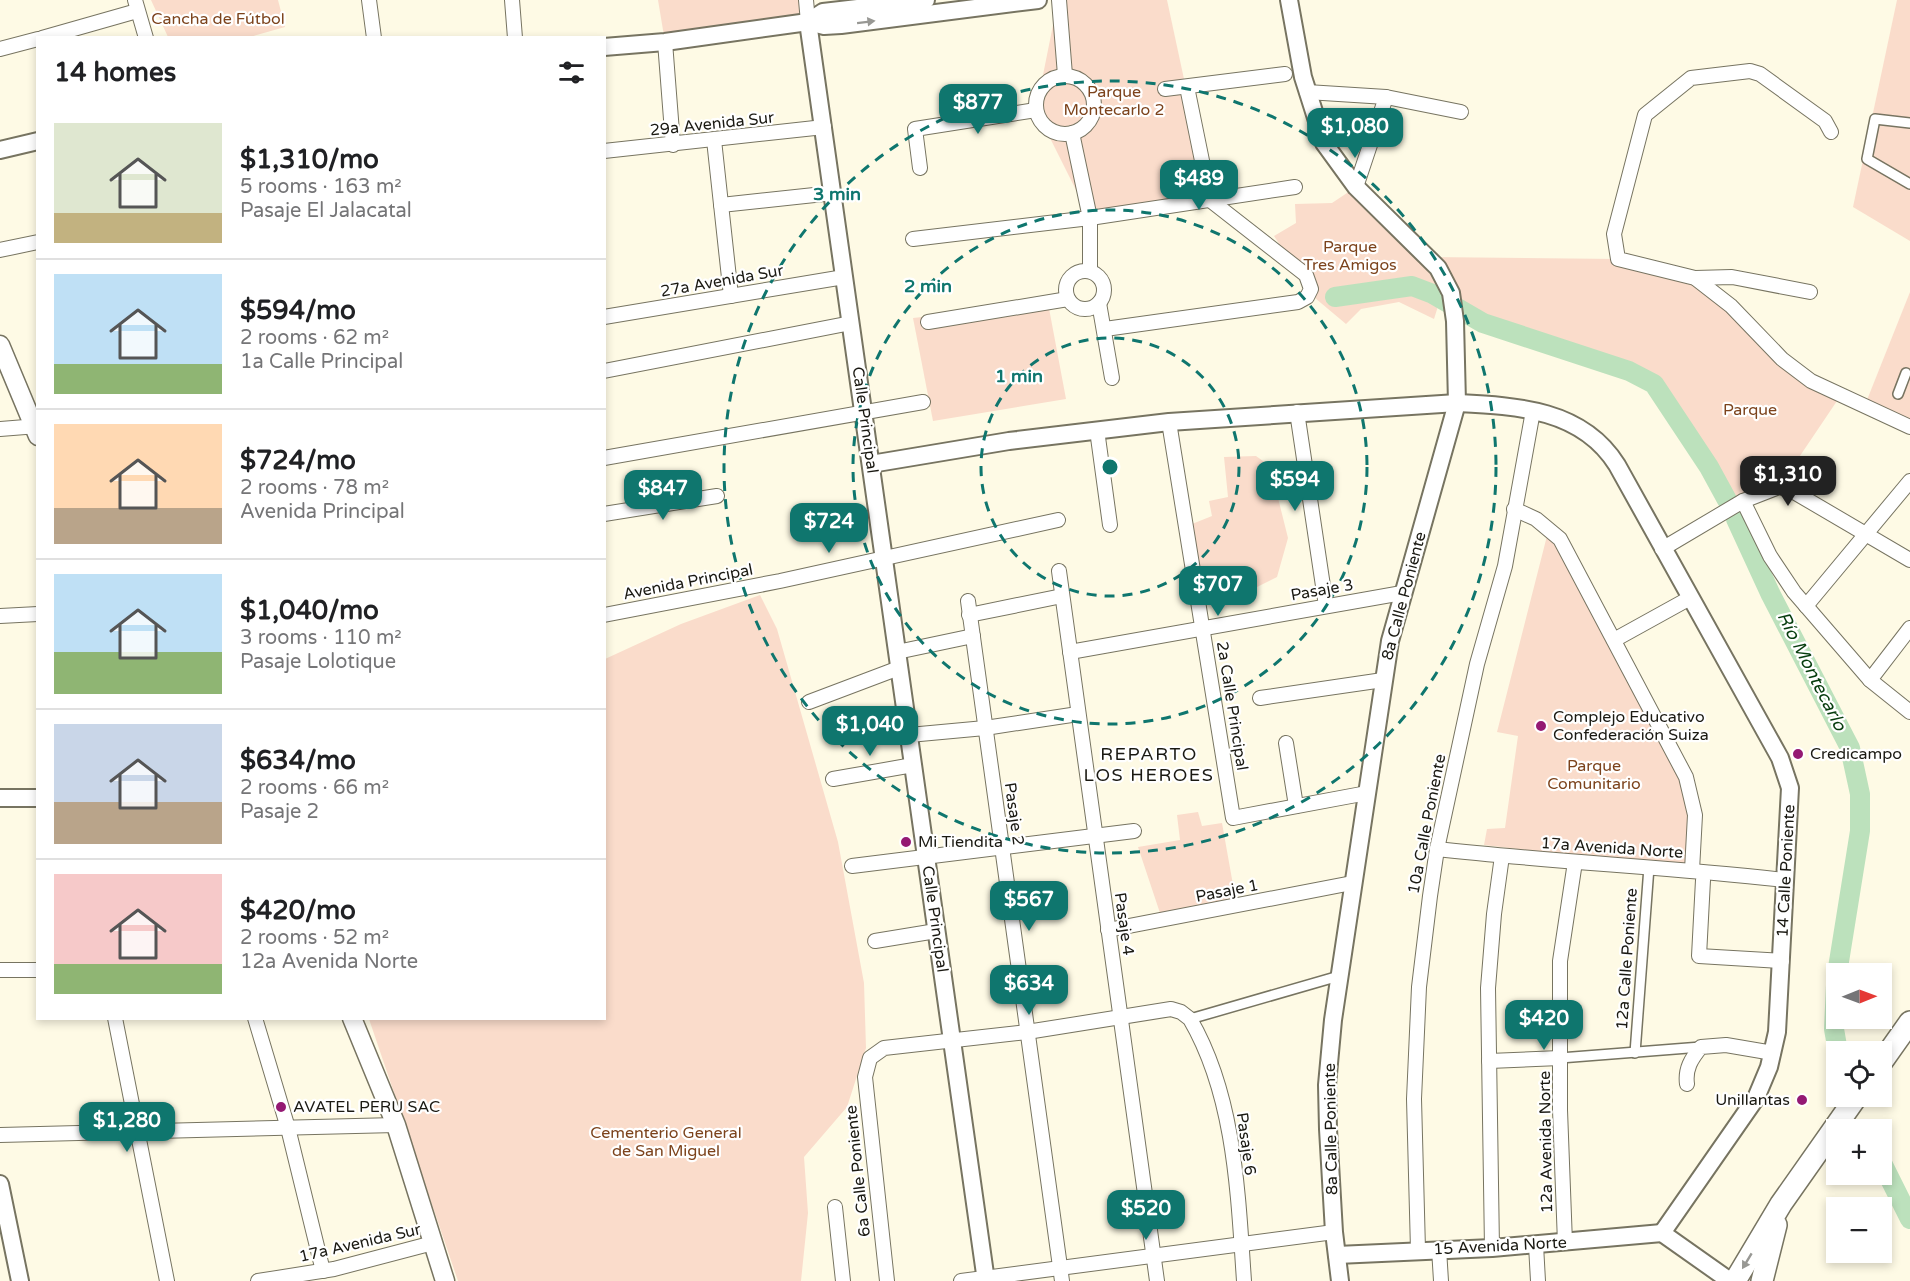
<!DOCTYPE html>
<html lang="en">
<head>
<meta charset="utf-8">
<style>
  :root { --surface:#fff; --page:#f6f6f6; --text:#202124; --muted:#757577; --line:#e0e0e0; --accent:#0f766e }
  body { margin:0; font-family:"Varela Round",sans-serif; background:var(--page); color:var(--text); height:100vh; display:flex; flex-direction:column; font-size:22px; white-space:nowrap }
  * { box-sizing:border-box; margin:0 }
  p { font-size:20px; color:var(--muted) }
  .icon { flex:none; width:33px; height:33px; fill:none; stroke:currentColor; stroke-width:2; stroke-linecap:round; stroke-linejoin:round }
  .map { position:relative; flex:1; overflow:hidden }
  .side { position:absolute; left:36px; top:36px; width:570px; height:984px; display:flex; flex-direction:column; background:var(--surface); border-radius:0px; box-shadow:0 3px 9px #0003 }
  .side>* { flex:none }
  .needle { width:39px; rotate:89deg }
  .controls { position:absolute; left:1826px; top:963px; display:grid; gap:12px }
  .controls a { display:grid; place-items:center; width:66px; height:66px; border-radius:0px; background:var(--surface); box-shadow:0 3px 9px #0003; font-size:30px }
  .price { position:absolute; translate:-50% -51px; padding:0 14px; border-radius:12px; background:var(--accent); color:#fff; font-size:20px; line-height:39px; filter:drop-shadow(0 2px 3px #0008) }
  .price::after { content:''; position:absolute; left:50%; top:36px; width:18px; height:14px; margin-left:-9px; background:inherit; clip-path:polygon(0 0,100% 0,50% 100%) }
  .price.on { background:#222; color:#fff }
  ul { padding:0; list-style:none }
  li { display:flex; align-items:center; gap:18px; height:150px; padding:0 18px }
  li+li { border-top:2px solid var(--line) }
  li span { display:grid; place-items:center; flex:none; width:168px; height:120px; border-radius:0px; color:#555 }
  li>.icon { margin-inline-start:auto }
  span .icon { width:72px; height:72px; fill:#fffc; stroke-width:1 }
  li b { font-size:26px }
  h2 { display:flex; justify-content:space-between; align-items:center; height:72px; padding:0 18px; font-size:26px }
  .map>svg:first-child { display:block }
  .green { fill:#fadccb }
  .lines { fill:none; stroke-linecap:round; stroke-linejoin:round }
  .river { stroke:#bce1bc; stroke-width:20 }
  .pedestrian-casing { stroke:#777461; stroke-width:12 }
  .minor-casing { stroke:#777461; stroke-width:16 }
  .tertiary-casing { stroke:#777461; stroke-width:20 }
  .secondary-casing { stroke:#777461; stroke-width:21 }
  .trunk-casing { stroke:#777461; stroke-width:24 }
  .pedestrian { stroke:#fff; stroke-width:9 }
  .minor { stroke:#fff; stroke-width:14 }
  .tertiary { stroke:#fff; stroke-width:16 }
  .secondary { stroke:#fff; stroke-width:18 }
  .trunk { stroke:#fff; stroke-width:21 }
  .oneway { fill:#989894 }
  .ring { fill:none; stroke:#0f766e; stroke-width:3; stroke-dasharray:10 8 }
  .poi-dot { fill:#941973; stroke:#fff; stroke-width:2 }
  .labels { text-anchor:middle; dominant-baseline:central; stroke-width:4.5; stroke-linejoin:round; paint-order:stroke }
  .park-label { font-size:16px; fill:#7c431c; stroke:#fff }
  .street-label { font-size:16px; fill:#1a1912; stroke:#fff }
  .poi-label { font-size:16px; fill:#1a1912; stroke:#fff; text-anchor:start }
  .water-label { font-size:18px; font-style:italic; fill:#063d0e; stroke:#fff }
  .neighbourhood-label { font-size:18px; letter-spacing:1.5px; fill:#1a1912; stroke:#fff }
  .centre { fill:#0f766e; stroke:#fff; stroke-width:3 }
  .ring-label { font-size:18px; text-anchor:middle; font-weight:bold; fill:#0f766e; stroke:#fff; stroke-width:4.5; stroke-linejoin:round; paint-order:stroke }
</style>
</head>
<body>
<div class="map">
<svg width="1910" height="1281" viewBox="0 0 1910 1281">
  <rect width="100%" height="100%" fill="#fefae5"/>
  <g class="green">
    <path d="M151,0H278L285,27L250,37H168Z"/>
    <path d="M658,0H806L808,16L665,42Z"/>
    <path d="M1058,0H1167L1210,200L1090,218L1036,110Z"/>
    <path d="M1897,0H1910V241L1853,207Z"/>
    <path d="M1356,187L1428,257L1618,259L1706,286L1756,333L1841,395L1779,487L1727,500L1654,384L1483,323L1445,284L1434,319L1399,302L1361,309L1346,324L1315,298L1274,236L1296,223L1295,204L1332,203Z"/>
    <path d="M1910,292V425L1867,400Z"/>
    <path d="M1048,303L1066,399L933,421L913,318Z"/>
    <path d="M1256,456L1270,466L1288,538L1277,577L1249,591L1198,596L1187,526L1212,516L1209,501L1228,497L1224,457Z"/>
    <path d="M1549,528L1686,777L1692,870L1484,845L1487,829L1505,828L1518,736L1497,732Z"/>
    <path d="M760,595L777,629L838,842L864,983L866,1048L847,1107L804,1157L808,1213L801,1281H458L369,1019L604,1018L605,659L681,624Z"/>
    <path d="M1198,812L1202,826L1222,823L1235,896L1211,907L1161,916L1138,847L1180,840L1177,815Z"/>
  </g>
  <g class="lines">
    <g class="river">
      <path d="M1335,297L1412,286L1433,294L1483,323L1629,371L1654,384L1709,467L1727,500"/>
      <path d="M1736,519L1771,595L1850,748L1860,794V831L1837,974"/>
      <path d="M1836,985L1834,1029L1838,1052"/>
      <path d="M1881,1161L1910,1219"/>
    </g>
    <g class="pedestrian-casing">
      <g id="pedestrian">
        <path d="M1910,123L1875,119L1867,159L1910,184"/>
        <path d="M1898,394L1906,373"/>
        <path d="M1190,1019L1339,976"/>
        <path d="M1635,1053L1649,867"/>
        <path d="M1560,1058L1701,1047"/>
      </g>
    </g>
    <g class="minor-casing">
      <g id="minor">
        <path d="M135,0L146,38"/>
        <path d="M369,0L374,38"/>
        <path d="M512,0L515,38"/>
        <path d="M806,0L808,22"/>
        <path d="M1059,0L1065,75"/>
        <path d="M42,38L137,11"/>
        <path d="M665,42L673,145"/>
        <path d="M0,49L38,39"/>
        <circle cx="1065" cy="105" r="29"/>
        <path d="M1165,89L1285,74"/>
        <path d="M1307,92L1386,97L1461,112"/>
        <path d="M1831,132L1825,121L1760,74L1750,71L1691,78L1645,115L1614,234L1618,259L1695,278L1731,306L1782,359L1811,381L1910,427"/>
        <path d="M1072,133L1090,218V271"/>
        <path d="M714,140L731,296"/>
        <path d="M604,151L824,127"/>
        <path d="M920,168L915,129L1036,110"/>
        <path d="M1356,187L1386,97"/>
        <path d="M721,205L833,193"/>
        <path d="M913,239L1090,218L1295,187"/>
        <path d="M0,250L38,242"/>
        <circle cx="1085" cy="290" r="19"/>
        <path d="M1695,278L1732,277L1810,292"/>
        <path d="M1099,303L1112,378"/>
        <path d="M604,317L844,277"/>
        <path d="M928,322L1068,299"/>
        <path d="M1105,329L1298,302L1307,297L1311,289L1306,275L1210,200L1187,87"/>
        <path d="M604,371L851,323"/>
        <path d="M1297,412L1326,606"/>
        <path d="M1169,422L1233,818L1367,793"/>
        <path d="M0,429L38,426"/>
        <path d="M1097,430L1110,525"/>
        <path d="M604,458L923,402"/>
        <path d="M1743,501L1770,556L1794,592L1870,680L1910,712"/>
        <path d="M1514,509L1536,519L1560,539L1686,777L1695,815L1692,870"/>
        <path d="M604,514L717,496"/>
        <path d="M1662,549L1743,501L1779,487L1794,492L1910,560"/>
        <path d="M1059,571L1157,1281"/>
        <path d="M968,601L1062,1281"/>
        <path d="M1806,606L1910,481"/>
        <path d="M604,615L780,581L1058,520"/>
        <path d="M969,615L1062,596"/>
        <path d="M0,616L38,614"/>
        <path d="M1614,640L1690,598"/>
        <path d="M897,652L973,636"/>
        <path d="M1070,652L1402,593"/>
        <path d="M1870,680L1910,628"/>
        <path d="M1260,698L1383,680"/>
        <path d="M809,702L899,668"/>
        <path d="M909,735L985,728L1078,714"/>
        <path d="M1286,743L1296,806"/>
        <path d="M833,779L913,765"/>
        <path d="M1437,849C1553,862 1669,867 1785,880"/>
        <path d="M852,866L1134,831"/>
        <path d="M1703,880L1699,956L1782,961"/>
        <path d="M1108,930L1352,883"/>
        <path d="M875,941L936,931"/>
        <path d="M0,970H38"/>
        <path d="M115,1018L167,1281"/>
        <path d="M255,1018L288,1128L323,1271"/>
        <path d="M1489,1061L1560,1058"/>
        <path d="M1687,1084C1685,1069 1691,1059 1701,1047L1726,1045L1773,1053"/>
        <path d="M0,1135L396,1125"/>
        <path d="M835,1207L843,1281"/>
        <path d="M1565,1243L1560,1110V961L1575,862"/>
        <path d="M1536,1245L1538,1281"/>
        <path d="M1492,1248L1488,988L1494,914L1502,856"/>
        <path d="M1439,1249L1441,1281"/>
        <path d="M1418,1250L1414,1099L1419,987L1430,896L1437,849L1477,664L1505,566L1533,411"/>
        <path d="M258,1281L334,1269L433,1243"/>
        <path d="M887,1281L865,1077L870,1058L884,1048L1027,1032L1171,1009L1181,1012L1190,1019C1235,1096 1238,1194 1244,1281"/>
        <path d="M961,1281L1334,1232"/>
      </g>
    </g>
    <g class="tertiary-casing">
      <g id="tertiary">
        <path d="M1289,0L1303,77L1324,143L1356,187L1438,268L1451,293L1455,321L1457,403L1390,641L1333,1020L1327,1085L1328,1129L1334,1232L1340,1281"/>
        <path d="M808,22L986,1281"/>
        <path d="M808,22L823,12L926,0"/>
        <path d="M604,47L665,42L808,22L824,26L841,25L1038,0"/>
        <path d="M0,150L38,141"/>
        <path d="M871,464L1009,441L1169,422L1457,403C1517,406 1582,409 1617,465L1780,758L1790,788L1777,1032L1769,1067L1756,1098L1662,1233"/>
        <path d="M0,798H38"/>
        <path d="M0,1184L20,1281"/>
        <path d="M1662,1233L1730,1281"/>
        <path d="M1337,1255L1492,1248L1662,1233"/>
      </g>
    </g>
    <g class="secondary-casing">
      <g id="secondary">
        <path d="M0,345L38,436"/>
        <path d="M352,1018L396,1125L445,1281"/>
      </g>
    </g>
    <g class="trunk-casing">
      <g id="trunk">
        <path d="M1881,1063L1910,1022"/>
        <path d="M1735,1281L1781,1204L1857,1096"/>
        <path d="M1762,1281L1776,1225"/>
      </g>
    </g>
    <use href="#pedestrian" class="pedestrian"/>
    <use href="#minor" class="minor"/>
    <use href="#tertiary" class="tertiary"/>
    <use href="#secondary" class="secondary"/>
    <use href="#trunk" class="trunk"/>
  </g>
  <defs><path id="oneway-solid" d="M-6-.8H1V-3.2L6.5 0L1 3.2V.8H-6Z" transform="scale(1.5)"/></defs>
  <g class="oneway">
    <use href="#oneway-solid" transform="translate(866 22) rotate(-7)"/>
    <use href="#oneway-solid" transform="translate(1747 1261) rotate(121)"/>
  </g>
  <g class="ring">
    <circle cx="1110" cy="467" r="129"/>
    <circle cx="1110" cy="467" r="257"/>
    <circle cx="1110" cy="467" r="386"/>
  </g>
  <g class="poi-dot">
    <circle cx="1541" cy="726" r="6"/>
    <circle cx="1798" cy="754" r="6"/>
    <circle cx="906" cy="842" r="6"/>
    <circle cx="1802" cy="1100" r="6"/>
    <circle cx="281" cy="1107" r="6"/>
  </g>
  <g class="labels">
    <g class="park-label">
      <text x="218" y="19">Cancha de Fútbol</text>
      <text x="1114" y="92">Parque<tspan x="1114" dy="18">Montecarlo 2</tspan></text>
      <text x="1350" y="247">Parque<tspan x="1350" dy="18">Tres Amigos</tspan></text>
      <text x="1750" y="410">Parque</text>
      <text x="1594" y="766">Parque<tspan x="1594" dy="18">Comunitario</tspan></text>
      <text x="666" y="1133">Cementerio General<tspan x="666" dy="18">de San Miguel</tspan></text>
    </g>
    <g class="street-label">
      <text transform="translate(712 124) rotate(-6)">29a Avenida Sur</text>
      <text transform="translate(722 281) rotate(-10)">27a Avenida Sur</text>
      <text transform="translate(865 420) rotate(82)">Calle Principal</text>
      <text transform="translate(688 582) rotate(-11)">Avenida Principal</text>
      <text transform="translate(1322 590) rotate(-10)">Pasaje 3</text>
      <text transform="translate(1404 596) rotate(-75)">8a Calle Poniente</text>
      <text transform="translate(1232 706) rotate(81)">2a Calle Principal</text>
      <text transform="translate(1014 814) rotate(82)">Pasaje 2</text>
      <text transform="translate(1427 824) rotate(-79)">10a Calle Poniente</text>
      <text transform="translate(1612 848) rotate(4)">17a Avenida Norte</text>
      <text transform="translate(1786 871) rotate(-87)">14 Calle Poniente</text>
      <text transform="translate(1227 891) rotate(-11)">Pasaje 1</text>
      <text transform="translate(935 919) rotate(82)">Calle Principal</text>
      <text transform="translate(1124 924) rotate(82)">Pasaje 4</text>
      <text transform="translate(1627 959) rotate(-86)">12a Calle Poniente</text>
      <text transform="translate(1331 1129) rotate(-91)">8a Calle Poniente</text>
      <text transform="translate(1546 1142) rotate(-91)">12a Avenida Norte</text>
      <text transform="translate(1246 1144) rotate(82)">Pasaje 6</text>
      <text transform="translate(858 1171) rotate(-96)">6a Calle Poniente</text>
      <text transform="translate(360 1243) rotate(-13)">17a Avenida Sur</text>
      <text transform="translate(1500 1246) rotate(-3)">15 Avenida Norte</text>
    </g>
    <g class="poi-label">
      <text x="1553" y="717">Complejo Educativo<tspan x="1553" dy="18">Confederación Suiza</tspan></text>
      <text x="1810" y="754">Credicampo</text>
      <text x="918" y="842">Mi Tiendita</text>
      <text x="1790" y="1100" text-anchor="end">Unillantas</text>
      <text x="293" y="1107">AVATEL PERU SAC</text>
    </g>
    <g class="water-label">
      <text transform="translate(1812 671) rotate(63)">Río Montecarlo</text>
    </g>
    <g class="neighbourhood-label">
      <text x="1149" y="754">REPARTO<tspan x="1149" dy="21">LOS HEROES</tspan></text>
    </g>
  </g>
  <circle cx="1110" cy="467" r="9" class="centre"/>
  <g class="ring-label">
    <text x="837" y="200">3 min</text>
    <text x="928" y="292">2 min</text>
    <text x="1019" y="382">1 min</text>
  </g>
</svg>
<div class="controls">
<a><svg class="needle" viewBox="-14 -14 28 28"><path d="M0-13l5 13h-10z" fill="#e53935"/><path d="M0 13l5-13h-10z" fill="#757577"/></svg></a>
<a><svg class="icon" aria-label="locate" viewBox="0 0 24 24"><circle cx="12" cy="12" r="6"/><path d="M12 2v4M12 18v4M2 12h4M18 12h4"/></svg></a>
<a>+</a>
<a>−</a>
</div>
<b class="price" style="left:978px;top:135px">$877</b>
<b class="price" style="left:1355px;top:159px">$1,080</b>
<b class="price" style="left:1199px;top:211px">$489</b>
<b class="price on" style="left:1788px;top:507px">$1,310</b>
<b class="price" style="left:1295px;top:512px">$594</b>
<b class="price" style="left:663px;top:521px">$847</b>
<b class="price" style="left:829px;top:554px">$724</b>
<b class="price" style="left:1218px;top:617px">$707</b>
<b class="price" style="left:870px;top:757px">$1,040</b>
<b class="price" style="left:1029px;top:932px">$567</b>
<b class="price" style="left:1029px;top:1016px">$634</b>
<b class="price" style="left:1544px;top:1051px">$420</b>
<b class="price" style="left:127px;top:1153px">$1,280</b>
<b class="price" style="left:1146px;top:1241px">$520</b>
<section class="side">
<h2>14 homes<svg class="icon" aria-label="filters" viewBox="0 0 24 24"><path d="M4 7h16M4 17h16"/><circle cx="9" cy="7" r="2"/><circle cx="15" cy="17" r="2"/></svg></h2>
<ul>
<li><span style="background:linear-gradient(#dfe7d0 75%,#c2b280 0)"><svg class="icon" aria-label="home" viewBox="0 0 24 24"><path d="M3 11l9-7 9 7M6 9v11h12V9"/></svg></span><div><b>$1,310/mo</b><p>5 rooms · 163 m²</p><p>Pasaje El Jalacatal</p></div></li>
<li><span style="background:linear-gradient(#bfe0f5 75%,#8fb573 0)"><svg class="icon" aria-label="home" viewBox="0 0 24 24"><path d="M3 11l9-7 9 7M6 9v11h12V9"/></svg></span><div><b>$594/mo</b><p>2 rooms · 62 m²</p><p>1a Calle Principal</p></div></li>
<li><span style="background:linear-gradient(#ffd9b3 70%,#b9a48a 0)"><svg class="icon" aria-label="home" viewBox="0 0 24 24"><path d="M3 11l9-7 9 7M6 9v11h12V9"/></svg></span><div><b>$724/mo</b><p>2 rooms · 78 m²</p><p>Avenida Principal</p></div></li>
<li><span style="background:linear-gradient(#bfe0f5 65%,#8fb573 0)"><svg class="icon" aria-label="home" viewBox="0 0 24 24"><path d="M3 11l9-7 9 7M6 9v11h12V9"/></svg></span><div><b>$1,040/mo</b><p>3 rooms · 110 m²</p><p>Pasaje Lolotique</p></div></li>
<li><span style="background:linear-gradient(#c9d6e8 65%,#b9a48a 0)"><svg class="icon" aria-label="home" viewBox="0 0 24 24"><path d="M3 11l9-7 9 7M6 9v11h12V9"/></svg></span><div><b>$634/mo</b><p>2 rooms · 66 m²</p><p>Pasaje 2</p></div></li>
<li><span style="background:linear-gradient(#f6c9c9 75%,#8fb573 0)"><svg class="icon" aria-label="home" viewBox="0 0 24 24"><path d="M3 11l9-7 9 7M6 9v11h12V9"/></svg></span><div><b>$420/mo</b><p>2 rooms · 52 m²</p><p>12a Avenida Norte</p></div></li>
</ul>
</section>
</div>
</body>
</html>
